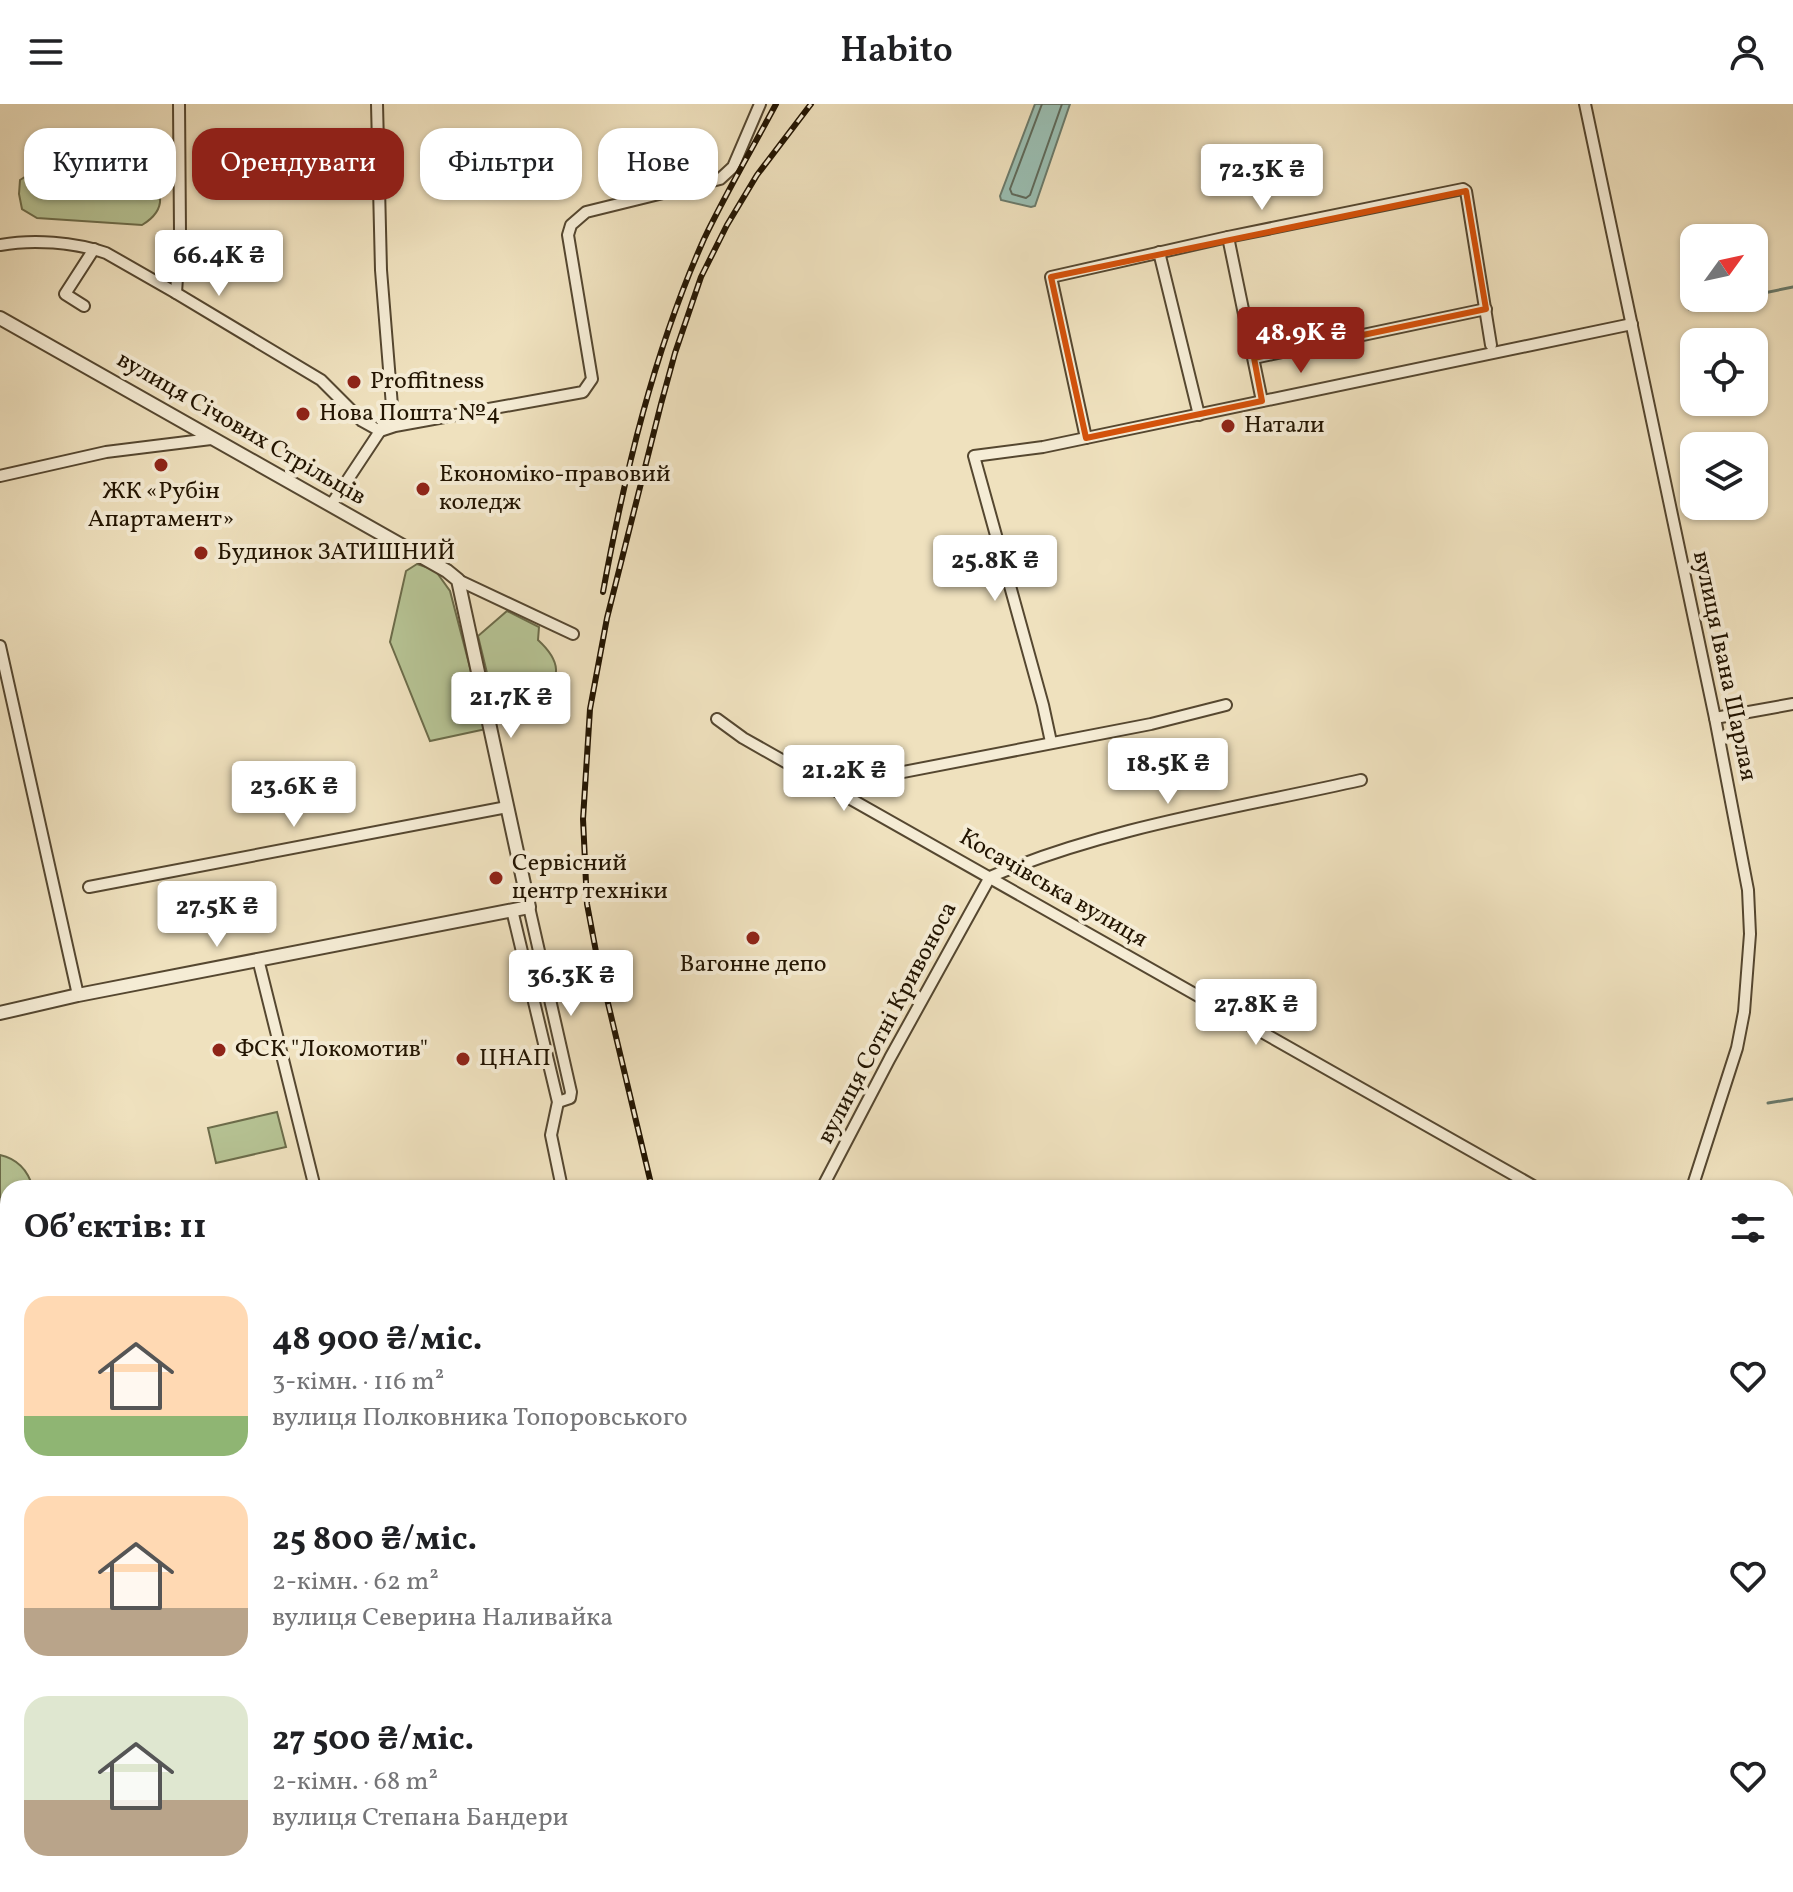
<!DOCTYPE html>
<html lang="uk">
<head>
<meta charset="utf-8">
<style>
  :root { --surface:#fff; --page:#f2f2f2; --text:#202124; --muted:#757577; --accent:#8f2418 }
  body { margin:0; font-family:Vollkorn,serif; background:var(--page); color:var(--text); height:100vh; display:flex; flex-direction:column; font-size:30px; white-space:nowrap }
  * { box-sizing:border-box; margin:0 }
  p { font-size:26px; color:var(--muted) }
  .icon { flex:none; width:44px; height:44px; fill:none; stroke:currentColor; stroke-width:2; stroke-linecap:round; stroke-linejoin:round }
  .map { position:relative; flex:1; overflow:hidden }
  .side { position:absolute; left:0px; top:1076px; width:1794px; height:712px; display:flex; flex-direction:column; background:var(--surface); border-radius:24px 24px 0 0; box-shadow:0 2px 6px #0004 }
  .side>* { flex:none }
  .guide { position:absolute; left:24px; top:24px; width:800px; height:72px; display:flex; gap:16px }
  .needle { width:52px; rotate:57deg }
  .controls { position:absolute; left:1680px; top:120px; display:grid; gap:16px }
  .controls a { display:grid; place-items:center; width:88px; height:88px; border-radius:16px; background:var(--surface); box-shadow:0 2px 6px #0004; font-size:40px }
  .price { position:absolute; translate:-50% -68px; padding:0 18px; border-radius:8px; background:#fff; color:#222; font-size:26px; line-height:52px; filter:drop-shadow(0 2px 4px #0008) }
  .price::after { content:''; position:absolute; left:50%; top:48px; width:24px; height:18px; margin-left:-12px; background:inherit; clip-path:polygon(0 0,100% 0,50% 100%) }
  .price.selected { background:var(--accent); color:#fff }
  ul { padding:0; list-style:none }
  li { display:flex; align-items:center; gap:24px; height:200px; padding:0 24px }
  li span { display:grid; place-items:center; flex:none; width:224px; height:160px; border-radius:24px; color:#555 }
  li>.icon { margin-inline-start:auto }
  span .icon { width:96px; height:96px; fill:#fffc; stroke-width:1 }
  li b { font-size:34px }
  h2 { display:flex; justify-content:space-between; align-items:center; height:96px; padding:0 24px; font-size:34px }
  .chip { padding:0 28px; border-radius:24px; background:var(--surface); box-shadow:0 2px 6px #0004; font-size:28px; line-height:72px }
  .chip.selected { background:var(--accent); color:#fff }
  header { display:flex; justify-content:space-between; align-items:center; height:104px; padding:0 24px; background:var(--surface); font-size:36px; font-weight:600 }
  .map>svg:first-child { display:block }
  .green { fill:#b6c394; stroke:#6c6c4a; stroke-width:2 }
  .water { fill:#9abeb2; stroke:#6a7a6b; stroke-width:2 }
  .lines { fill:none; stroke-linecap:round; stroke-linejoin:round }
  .shore { stroke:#5e695a; stroke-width:2 }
  .stream { stroke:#6a7a6b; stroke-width:3 }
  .minor-casing { stroke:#554730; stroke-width:14 }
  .tertiary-casing { stroke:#554730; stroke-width:16 }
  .minor { stroke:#f5ecd5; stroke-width:10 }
  .tertiary { stroke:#f5ecd5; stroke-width:12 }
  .rail-casing { stroke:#221401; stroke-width:6 }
  .rail { stroke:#f5ecd5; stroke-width:3; stroke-dasharray:9; stroke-linecap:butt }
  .marked { fill:none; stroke:#d4520b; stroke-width:6; stroke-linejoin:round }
  .poi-dot { fill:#8f2418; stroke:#f5ecd5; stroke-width:3 }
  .labels { text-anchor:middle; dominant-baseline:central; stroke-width:8; stroke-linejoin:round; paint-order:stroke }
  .poi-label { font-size:24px; fill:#221401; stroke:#f5ecd5; text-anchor:start }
  .street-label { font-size:24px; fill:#221401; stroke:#f5ecd5 }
</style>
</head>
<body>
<header><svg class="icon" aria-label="menu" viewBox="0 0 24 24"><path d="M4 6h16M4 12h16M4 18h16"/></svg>Habito<svg class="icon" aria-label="person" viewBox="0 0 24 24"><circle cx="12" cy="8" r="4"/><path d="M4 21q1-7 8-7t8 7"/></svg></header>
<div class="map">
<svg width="1793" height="1788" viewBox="0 0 1793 1788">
  <rect width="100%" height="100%" fill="#efe1be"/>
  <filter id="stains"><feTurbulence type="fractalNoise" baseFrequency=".0025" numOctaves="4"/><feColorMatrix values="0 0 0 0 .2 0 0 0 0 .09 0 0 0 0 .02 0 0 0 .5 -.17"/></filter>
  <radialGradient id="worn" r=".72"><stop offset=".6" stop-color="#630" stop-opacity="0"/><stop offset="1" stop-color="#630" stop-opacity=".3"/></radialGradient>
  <g class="green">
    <path d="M36,66L140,70C166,83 167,106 142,121L37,114L22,105L19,90L20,76Z"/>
    <path d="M417,460L435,466L450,487L486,625L430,637L390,538L406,467Z"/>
    <path d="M507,507L539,523L538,536C561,557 562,573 541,596H518L511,589L498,588L487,569L478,532Z"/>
    <path d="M277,1008L286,1043L216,1059L208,1024Z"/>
    <path d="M0,1051C18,1055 28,1066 33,1084H8V1233L0,1229Z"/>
  </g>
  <g class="water">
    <path d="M1035,0H1070L1035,102L1031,103L1001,96L1000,92Z"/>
    <path d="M1430,1780H1491L1488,1788H1434Z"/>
  </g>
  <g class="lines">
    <path class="shore" d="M1042,0L1010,85L1012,90L1026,94L1030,91L1062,0"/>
    <g class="stream">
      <path d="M1754,191L1793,183"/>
      <path d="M1689,205L1741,194"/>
      <path d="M1768,999L1793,995"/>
      <path d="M1786,1513L1793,1520"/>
    </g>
    <g class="minor-casing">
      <g id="minor">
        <path d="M179,0L180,128L176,189L321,276L362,317L380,327L395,322L583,288L592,275L568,131L571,121L586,108L720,75L733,63L760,0"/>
        <path d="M1585,0L1715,614L1748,786L1750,830L1744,908L1737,944L1692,1084"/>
        <path d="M1228,133L1262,297"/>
        <path d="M0,141C33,135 74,138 106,149L176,189"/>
        <path d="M1159,148L1199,311"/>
        <path d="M84,202L65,190L94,145"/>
        <path d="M1254,254L1486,205"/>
        <path d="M1086,334L1051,173L1228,133L1463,85L1466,87L1491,241"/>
        <path d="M0,372L106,348L211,335"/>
        <path d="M331,401L380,327L392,302L381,166L377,0"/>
        <path d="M458,476L573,530"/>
        <path d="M0,542L78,891"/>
        <path d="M1715,614L1793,600"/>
        <path d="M717,615L743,634L1537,1084"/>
        <path d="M1051,638L1043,601L974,352L1043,343L1632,220"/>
        <path d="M831,682L1151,620L1226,601"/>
        <path d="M990,773C1107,723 1237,704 1361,676"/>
        <path d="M89,783L507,703"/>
        <path d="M529,803L571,988L570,994L558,998"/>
        <path d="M512,806L558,998L551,1031L562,1084"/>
        <path d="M258,855L315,1084"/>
        <path d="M822,1084L890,954L990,773"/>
        <path d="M1786,1161L1793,1160"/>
        <path d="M1786,1224L1793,1228"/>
        <path d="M0,1292L8,1344"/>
        <path d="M0,1591L8,1589"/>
        <path d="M798,1780L800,1788"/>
        <path d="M948,1788L950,1780"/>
        <path d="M1583,1788V1780"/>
      </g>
    </g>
    <g class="tertiary-casing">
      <path id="tertiary" d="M0,214L447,467L458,476L529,803L78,891L0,909"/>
    </g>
    <use href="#minor" class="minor"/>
    <use href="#tertiary" class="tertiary"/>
    <g class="rail-casing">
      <g id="rail">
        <path d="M603,488C625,368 654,247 704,135C726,89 752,45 776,0"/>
        <path d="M652,1084L597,853L587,800L583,715L590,605L607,514L661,300L675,249L701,173L727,121L757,71L811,0"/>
        <path d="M814,1780L816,1788"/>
      </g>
    </g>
    <use href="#rail" class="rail"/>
  </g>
  <path class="marked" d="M1466,87L1486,205L1254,254L1262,297L1086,334L1051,173Z"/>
  <g class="poi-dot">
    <circle cx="354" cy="278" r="8"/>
    <circle cx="303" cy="310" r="8"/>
    <circle cx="1228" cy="322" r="8"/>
    <circle cx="161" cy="361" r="8"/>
    <circle cx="423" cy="385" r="8"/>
    <circle cx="201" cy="449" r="8"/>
    <circle cx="496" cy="774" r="8"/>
    <circle cx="753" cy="834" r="8"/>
    <circle cx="219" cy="946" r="8"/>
    <circle cx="463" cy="955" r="8"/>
  </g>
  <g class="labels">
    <g class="poi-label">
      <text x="370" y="278">Proffitness</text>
      <text x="319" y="310">Нова Пошта №4</text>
      <text x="1244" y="322">Натали</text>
      <text x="439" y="371">Економіко-правовий<tspan x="439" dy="28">коледж</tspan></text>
      <text x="161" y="388" text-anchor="middle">ЖК «Рубін<tspan x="161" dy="28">Апартамент»</tspan></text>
      <text x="217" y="449">Будинок ЗАТИШНИЙ</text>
      <text x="512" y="760">Сервісний<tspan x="512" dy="28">центр техніки</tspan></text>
      <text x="753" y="861" text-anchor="middle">Вагонне депо</text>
      <text x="235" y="946">ФСК "Локомотив"</text>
      <text x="479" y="955">ЦНАП</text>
    </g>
    <g class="street-label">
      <text transform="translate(241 325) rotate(30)">вулиця Січових Стрільців</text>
      <text transform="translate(1724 562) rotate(78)">вулиця Івана Шарлая</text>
      <text transform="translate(1053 785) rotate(30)">Косачівська вулиця</text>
      <text transform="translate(888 919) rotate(-62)">вулиця Сотні Кривоноса</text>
    </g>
  </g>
  <rect width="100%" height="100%" filter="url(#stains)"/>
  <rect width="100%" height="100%" fill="url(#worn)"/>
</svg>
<div class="controls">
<a><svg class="needle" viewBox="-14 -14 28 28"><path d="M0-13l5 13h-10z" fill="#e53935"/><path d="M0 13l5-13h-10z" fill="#757577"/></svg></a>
<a><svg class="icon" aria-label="locate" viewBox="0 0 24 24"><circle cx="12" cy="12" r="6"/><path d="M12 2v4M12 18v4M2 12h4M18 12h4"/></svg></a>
<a><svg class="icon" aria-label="layers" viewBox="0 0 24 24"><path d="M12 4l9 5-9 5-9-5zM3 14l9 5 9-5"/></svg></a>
</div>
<b class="price" style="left:1262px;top:108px">72.3K ₴</b>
<b class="price" style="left:219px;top:194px">66.4K ₴</b>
<b class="price selected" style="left:1301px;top:271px">48.9K ₴</b>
<b class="price" style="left:995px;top:499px">25.8K ₴</b>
<b class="price" style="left:511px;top:636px">21.7K ₴</b>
<b class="price" style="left:1168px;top:702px">18.5K ₴</b>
<b class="price" style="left:844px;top:709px">21.2K ₴</b>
<b class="price" style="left:294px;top:725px">23.6K ₴</b>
<b class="price" style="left:217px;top:845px">27.5K ₴</b>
<b class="price" style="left:571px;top:914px">36.3K ₴</b>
<b class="price" style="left:1256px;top:943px">27.8K ₴</b>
<div class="guide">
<a class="chip">Купити</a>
<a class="chip selected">Орендувати</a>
<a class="chip">Фільтри</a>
<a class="chip">Нове</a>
</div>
<section class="side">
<h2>Об’єктів: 11<svg class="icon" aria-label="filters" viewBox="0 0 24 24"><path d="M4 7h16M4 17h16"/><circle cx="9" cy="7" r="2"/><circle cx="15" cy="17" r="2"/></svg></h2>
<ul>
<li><span style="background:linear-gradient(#ffd9b3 75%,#8fb573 0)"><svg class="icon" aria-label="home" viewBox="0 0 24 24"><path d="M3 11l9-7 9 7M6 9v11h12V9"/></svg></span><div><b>48 900 ₴/міс.</b><p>3-кімн. · 116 m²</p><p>вулиця Полковника Топоровського</p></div><svg class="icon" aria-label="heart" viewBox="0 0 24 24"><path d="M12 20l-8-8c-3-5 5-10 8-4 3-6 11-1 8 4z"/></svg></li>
<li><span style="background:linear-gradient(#ffd9b3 70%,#b9a48a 0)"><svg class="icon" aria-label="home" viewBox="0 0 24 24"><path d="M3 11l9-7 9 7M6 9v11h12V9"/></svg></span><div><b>25 800 ₴/міс.</b><p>2-кімн. · 62 m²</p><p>вулиця Северина Наливайка</p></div><svg class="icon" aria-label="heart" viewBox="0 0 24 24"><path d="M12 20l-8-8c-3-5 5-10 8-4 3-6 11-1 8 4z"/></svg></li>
<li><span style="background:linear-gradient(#dfe7d0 65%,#b9a48a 0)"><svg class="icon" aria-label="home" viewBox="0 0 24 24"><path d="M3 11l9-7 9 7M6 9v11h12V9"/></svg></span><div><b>27 500 ₴/міс.</b><p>2-кімн. · 68 m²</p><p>вулиця Степана Бандери</p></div><svg class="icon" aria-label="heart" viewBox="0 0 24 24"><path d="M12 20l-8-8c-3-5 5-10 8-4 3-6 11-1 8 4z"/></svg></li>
</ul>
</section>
</div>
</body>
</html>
